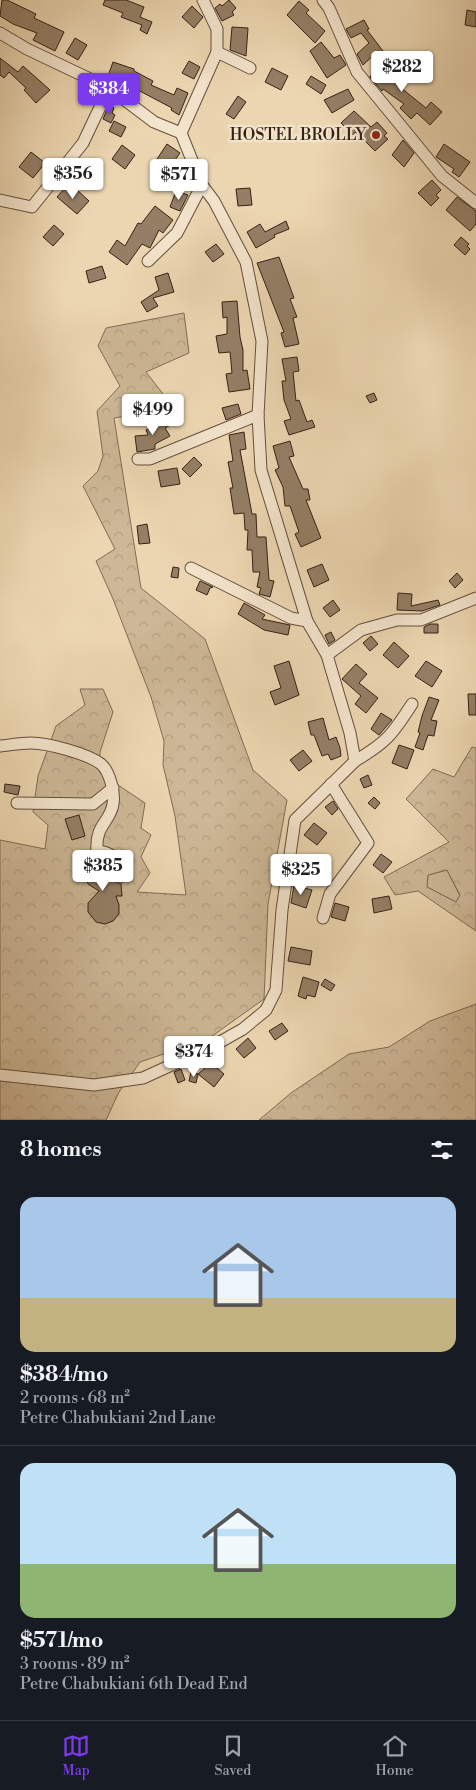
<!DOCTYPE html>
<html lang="en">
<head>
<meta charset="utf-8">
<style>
  :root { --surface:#171b24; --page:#20242c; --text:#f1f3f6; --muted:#9ea1a6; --line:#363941; --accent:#7c3aed }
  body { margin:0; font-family:"Libre Bodoni",serif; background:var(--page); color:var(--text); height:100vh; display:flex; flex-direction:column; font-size:19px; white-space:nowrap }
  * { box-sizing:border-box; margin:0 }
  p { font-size:16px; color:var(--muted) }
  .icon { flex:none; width:28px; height:28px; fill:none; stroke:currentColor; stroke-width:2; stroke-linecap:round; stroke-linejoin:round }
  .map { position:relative; height:1120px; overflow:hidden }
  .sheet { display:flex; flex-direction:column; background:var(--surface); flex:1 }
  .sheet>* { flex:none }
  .price { position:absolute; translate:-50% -42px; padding:0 11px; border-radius:5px; background:#fff; color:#222; font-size:16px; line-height:32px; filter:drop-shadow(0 1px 2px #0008) }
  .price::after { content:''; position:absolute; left:50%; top:30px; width:15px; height:11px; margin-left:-8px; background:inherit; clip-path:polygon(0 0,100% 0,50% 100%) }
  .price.current { background:var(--accent); color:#fff }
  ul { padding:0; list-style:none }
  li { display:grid; align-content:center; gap:10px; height:265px; padding:0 20px }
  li+li { border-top:1px solid var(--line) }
  li span { display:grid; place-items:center; height:155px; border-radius:15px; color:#555 }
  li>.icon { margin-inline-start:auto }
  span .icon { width:90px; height:90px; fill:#fffc; stroke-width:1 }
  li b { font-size:21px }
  h2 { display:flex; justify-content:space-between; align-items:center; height:60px; padding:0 20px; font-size:21px }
  .tabs { display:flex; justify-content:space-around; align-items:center; height:70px; border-top:1px solid var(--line); background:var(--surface); font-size:14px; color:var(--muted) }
  .tabs a { display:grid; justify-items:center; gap:2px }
  .tabs .current { color:var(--accent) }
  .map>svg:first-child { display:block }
  .green { fill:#cdb796; stroke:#816c56 }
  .forest { fill:url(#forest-crowns); stroke:#816c56; fill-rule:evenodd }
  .building { fill:#947f66; stroke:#352115 }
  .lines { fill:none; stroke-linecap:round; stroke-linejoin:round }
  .minor-casing { stroke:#634e3c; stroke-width:13 }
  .minor { stroke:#f3e4cc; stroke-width:11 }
  .poi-dot { fill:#8f2418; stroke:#f3e4cc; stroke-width:2 }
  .labels { text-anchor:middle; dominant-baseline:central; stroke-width:4.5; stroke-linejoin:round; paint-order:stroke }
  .poi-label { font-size:16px; fill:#352115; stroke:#f3e4cc; text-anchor:end }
</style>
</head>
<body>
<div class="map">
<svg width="476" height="1120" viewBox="0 0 476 1120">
  <defs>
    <pattern id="forest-crowns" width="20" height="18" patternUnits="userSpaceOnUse" patternTransform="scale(1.25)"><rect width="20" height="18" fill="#cdb796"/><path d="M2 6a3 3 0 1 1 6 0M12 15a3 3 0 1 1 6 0" fill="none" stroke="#b19d80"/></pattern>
  </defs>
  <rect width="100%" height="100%" fill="#ecd6b1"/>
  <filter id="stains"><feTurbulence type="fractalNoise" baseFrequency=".004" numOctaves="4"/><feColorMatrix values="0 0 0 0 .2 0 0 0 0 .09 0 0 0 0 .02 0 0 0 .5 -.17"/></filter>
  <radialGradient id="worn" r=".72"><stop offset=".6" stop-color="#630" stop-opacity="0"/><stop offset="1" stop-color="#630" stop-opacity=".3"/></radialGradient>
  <path class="green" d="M447,870L460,896L456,902L427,887L428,875Z"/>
  <g class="forest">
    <path d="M184,313L189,353L146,372L174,408L114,418L141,588L205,639L253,770L287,800L268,904L264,999L208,1039L140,1062L119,1092L106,1120H0V840L45,849L48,825L33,812L38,776L56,726L85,705L80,689H103L113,712L100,752V773L145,803L141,828L151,835L141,857L150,873L137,892L186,895L175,816L163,765L164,741L151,697L113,599L96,561L115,549L83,486L98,471L103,456L97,411L120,386L98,346L106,328Z"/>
    <path d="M472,747L476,748V931L418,891L395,895L384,877L449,842L406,799L433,769L454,777ZM447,870L460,895L456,902L427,887L428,875Z"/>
    <path d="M476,1004V1120H259L291,1093L349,1054L389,1047L430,1021Z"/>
  </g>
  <g class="building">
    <path d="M2,0H7L36,14L34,18L64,32L55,51L33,40L37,33L13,24L0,16Z"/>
    <path d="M105,0H126L144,7L140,17L152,22L147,34L140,30L142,25L121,17L123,13L103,5Z"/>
    <path d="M229,0L236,8L232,12L234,15L222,21L215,8L220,4L222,6Z"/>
    <path d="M299,1L309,10L306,13L325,31L315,43L287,15Z"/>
    <path d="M192,6L203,17L194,28L182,17Z"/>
    <path d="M467,10L476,12V27L465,25Z"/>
    <path d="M364,20L369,29L367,30L383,51L379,54L377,52L363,65L357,54L369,43L361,33L351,38L346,29Z"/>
    <path d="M232,27L248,28L246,56L230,50Z"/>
    <path d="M75,38L87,45L78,60L66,53Z"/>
    <path d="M321,42L334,58L340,55L346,65L327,78L310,51Z"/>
    <path d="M384,56L398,66L390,79L426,108L431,102L442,112L430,125L417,113L411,119L400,108L404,104L383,89L382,91L370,77Z"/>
    <path d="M0,58L18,72L23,66L50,90L36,103L24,90L26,88L9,72L4,78L0,75Z"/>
    <path d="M189,61L200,67L194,79L182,73Z"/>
    <path d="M113,62L134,69V71L153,81L151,85L174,95L177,88L188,93L179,115L171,110L172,108L136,89L137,87L108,76Z"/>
    <path d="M272,68L288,76L281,90L265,82Z"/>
    <path d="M311,76L326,85L321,94L306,84Z"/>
    <path d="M348,89L354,100L332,113L324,100Z"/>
    <path d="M238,96L246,102L234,119L226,114Z"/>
    <path d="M109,105L114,108L112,113L115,115L111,123L103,119Z"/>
    <path d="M354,111L371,127L377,122L387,133L384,136L388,139L375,151L358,134L355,132L353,135L341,123Z"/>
    <path d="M114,121L126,127L121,137L109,131Z"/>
    <path d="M403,140L414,153L404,167L392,155Z"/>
    <path d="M167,144L180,153L170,167L157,159Z"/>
    <path d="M444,144L470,162L459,177L452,172L454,169L436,157Z"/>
    <path d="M122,145L135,155L125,169L112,159Z"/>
    <path d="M31,152L45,163L33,178L19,167Z"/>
    <path d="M182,170L190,178L177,191L169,183Z"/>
    <path d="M432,180L441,190L436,195L439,198L431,206L418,193Z"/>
    <path d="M65,188L72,194L76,189L89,201L77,214L57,197Z"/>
    <path d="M250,188L252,205L238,206L236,189Z"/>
    <path d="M176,191L188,195L180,211L170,207Z"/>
    <path d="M457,197L476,211V224L470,231L446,210Z"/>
    <path d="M155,206L173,220L163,233L159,230L150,248L142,244L127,265L109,252L117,240L125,246L138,223L141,224Z"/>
    <path d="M286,221L289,229L274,235L275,237L256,248L247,232L260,224L265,232Z"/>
    <path d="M54,225L64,234L53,246L43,237Z"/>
    <path d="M461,237L469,244L467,246L470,249L465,255L454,245Z"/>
    <path d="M216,244L224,254L213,262L205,252Z"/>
    <path d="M279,257L294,298L290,299L297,317L293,318L299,344L285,347L281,333L284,332L257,263Z"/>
    <path d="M102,266L106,278L89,283L86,271Z"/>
    <path d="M168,273L174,292L153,298L158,306L147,312L141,302L159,290L155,277Z"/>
    <path d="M237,301L240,337L243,350V371L247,370L250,389L229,392L226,374L232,373L230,352L219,353L216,336L227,334V317L223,318L222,302Z"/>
    <path d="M297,357L299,371L293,372L296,401L299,400L307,422L312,420L315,427L289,435L284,421L291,419L284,400L282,381H286L282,359Z"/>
    <path d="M374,393L377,400L370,403L366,396Z"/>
    <path d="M238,404L241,414L226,420L222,408Z"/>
    <path d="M170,417L174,423L165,428L170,436L155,444V449L137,452L135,436L148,435L146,430Z"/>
    <path d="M244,432L246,449L240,450L252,514H256L257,537H266L269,580L274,581L270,597L259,594L261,588L257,587L260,572H253L252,550H247L248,530H245L244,513L234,514L230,488H233L228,462L233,461L229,435Z"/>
    <path d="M290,441L294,456L289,457L303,489H308L310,500H306L321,538L301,547L295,534L299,532L290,506H285L283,487L275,470L279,468L273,446Z"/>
    <path d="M194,457L202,465L190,477L182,469Z"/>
    <path d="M177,468L180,484L161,487L158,471Z"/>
    <path d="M147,524L150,543L139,544L137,526Z"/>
    <path d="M322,564L329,580L314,587L307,570Z"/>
    <path d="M173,567L179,568L178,578L171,577Z"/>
    <path d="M457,573L463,580L455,588L449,581Z"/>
    <path d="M200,581L213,587L210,588L207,595L196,590Z"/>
    <path d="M398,593L412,594L411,606L438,600L440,605L422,611L397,610Z"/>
    <path d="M333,600L340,610L330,617L323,608Z"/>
    <path d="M244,603L265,615L262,619L290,625L288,635L264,630L238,614Z"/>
    <path d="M430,624H438V633H424V627Z"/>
    <path d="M331,632L335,640L329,644L325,635Z"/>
    <path d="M371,636L378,644L370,651L363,643Z"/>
    <path d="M394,642L409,656L398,668L383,655Z"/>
    <path d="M289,661L299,695L275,705L270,692L281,688L274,666Z"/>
    <path d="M426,661L442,671L432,687L415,676Z"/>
    <path d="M356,664L367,674L359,683L378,698L366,713L355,704L361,696L342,679Z"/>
    <path d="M468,694H476V715H469Z"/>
    <path d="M429,697L439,700L431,720L437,721L434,736L428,735L423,750L415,747L420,733L418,732L422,716Z"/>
    <path d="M381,713L392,720L379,735L371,729Z"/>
    <path d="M323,718L329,740L336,737L340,748L341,756L331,760L328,754L322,756L314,735H311L308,722Z"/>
    <path d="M399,745L414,750L407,769L392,763Z"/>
    <path d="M303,750L312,761L299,771L290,760Z"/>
    <path d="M368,775L372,785L364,788L360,779Z"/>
    <path d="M5,784L20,786L18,795L4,792Z"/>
    <path d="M374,797L380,803L375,809L368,803Z"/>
    <path d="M333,801L338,809L332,815L325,807Z"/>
    <path d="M79,815L85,836L72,840L65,819Z"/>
    <path d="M314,823L327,833L317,845L304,835Z"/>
    <path d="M381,854L392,862L383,873L373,865Z"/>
    <path d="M95,858L110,864L115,870L114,881L121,884L122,896H116L119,905V914L113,921L105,924L96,922L88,912V903L99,891L88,884L85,875L87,866Z"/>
    <path d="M301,859L320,865L316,877L297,870Z"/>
    <path d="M294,885L312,890L306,908L291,903Z"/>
    <path d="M389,896L392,909L374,913L372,899Z"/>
    <path d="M335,903L349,907L345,921L331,917Z"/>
    <path d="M291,947L312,951L310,965L288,961Z"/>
    <path d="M303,977L319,982L315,997L307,995L306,999L298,996Z"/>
    <path d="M325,979L335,985L331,991L321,985Z"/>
    <path d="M282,1023L288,1031L275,1040L269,1031Z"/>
    <path d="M248,1038L256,1048L244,1058L236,1049Z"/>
    <path d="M211,1063L224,1074L214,1087L198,1074Z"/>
    <path d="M181,1069L185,1080L178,1083L174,1072Z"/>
    <path d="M191,1072L198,1074L196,1083L189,1081Z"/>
  </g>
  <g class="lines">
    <g class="minor-casing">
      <g id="minor">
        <path d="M323,0L329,8L357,72L442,176L476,203"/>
        <path d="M0,33L27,49L109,88L154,122L181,133"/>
        <path d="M217,52L250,68"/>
        <path d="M0,200L32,207L83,143L109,88"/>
        <path d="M148,261L177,233L202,185"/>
        <path d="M138,459H150L258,415"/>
        <path d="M191,568L291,618L307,621"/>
        <path d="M327,655L361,630L397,620H421L476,598"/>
        <path d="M0,746C10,745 21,743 31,743C48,743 88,754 101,764C110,772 115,793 113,804C110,823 95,824 97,851C110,852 116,857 123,869L120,877"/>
        <path d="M355,761C387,742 392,735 412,704"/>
        <path d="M17,803L93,804L113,788"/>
        <path d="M323,918L330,894L368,843L331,784"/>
        <path d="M0,1075L94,1085L143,1078L213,1046L243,1029L266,1010L276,990L282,910L295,820L355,761L350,733L327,655L307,621L261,470L258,415L262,341L246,262L214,201L202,185L181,133L217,52V29L203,0"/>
      </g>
    </g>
    <use href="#minor" class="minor"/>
  </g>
  <circle class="poi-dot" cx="376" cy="135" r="5"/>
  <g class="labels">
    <g class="poi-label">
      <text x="366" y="135">HOSTEL BROLLY</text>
    </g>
  </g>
  <rect width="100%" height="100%" filter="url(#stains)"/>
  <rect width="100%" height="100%" fill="url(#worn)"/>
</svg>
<b class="price" style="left:402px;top:93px">$282</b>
<b class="price current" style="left:109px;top:115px">$384</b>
<b class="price" style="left:73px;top:200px">$356</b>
<b class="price" style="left:179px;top:201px">$571</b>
<b class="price" style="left:153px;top:436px">$499</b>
<b class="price" style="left:103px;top:892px">$385</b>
<b class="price" style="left:301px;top:896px">$325</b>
<b class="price" style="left:194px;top:1078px">$374</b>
</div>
<section class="sheet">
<h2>8 homes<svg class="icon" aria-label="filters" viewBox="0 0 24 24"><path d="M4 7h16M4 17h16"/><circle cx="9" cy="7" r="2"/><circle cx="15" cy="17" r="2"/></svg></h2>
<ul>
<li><span style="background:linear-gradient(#a9c7e8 65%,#c2b280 0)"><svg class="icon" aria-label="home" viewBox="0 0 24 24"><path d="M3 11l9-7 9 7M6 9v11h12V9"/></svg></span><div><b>$384/mo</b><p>2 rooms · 68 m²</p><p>Petre Chabukiani 2nd Lane</p></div></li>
<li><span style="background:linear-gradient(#bfe0f5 65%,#8fb573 0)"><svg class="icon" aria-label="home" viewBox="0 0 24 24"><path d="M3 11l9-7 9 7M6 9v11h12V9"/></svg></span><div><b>$571/mo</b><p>3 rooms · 89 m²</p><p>Petre Chabukiani 6th Dead End</p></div></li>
</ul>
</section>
<nav class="tabs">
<a class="current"><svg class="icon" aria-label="map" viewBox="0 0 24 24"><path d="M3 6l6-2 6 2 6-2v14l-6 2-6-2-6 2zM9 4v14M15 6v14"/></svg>Map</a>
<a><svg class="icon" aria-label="saved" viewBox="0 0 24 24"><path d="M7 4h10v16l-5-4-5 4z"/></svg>Saved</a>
<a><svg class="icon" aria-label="home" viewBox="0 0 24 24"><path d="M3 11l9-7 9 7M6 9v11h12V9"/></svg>Home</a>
</nav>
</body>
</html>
